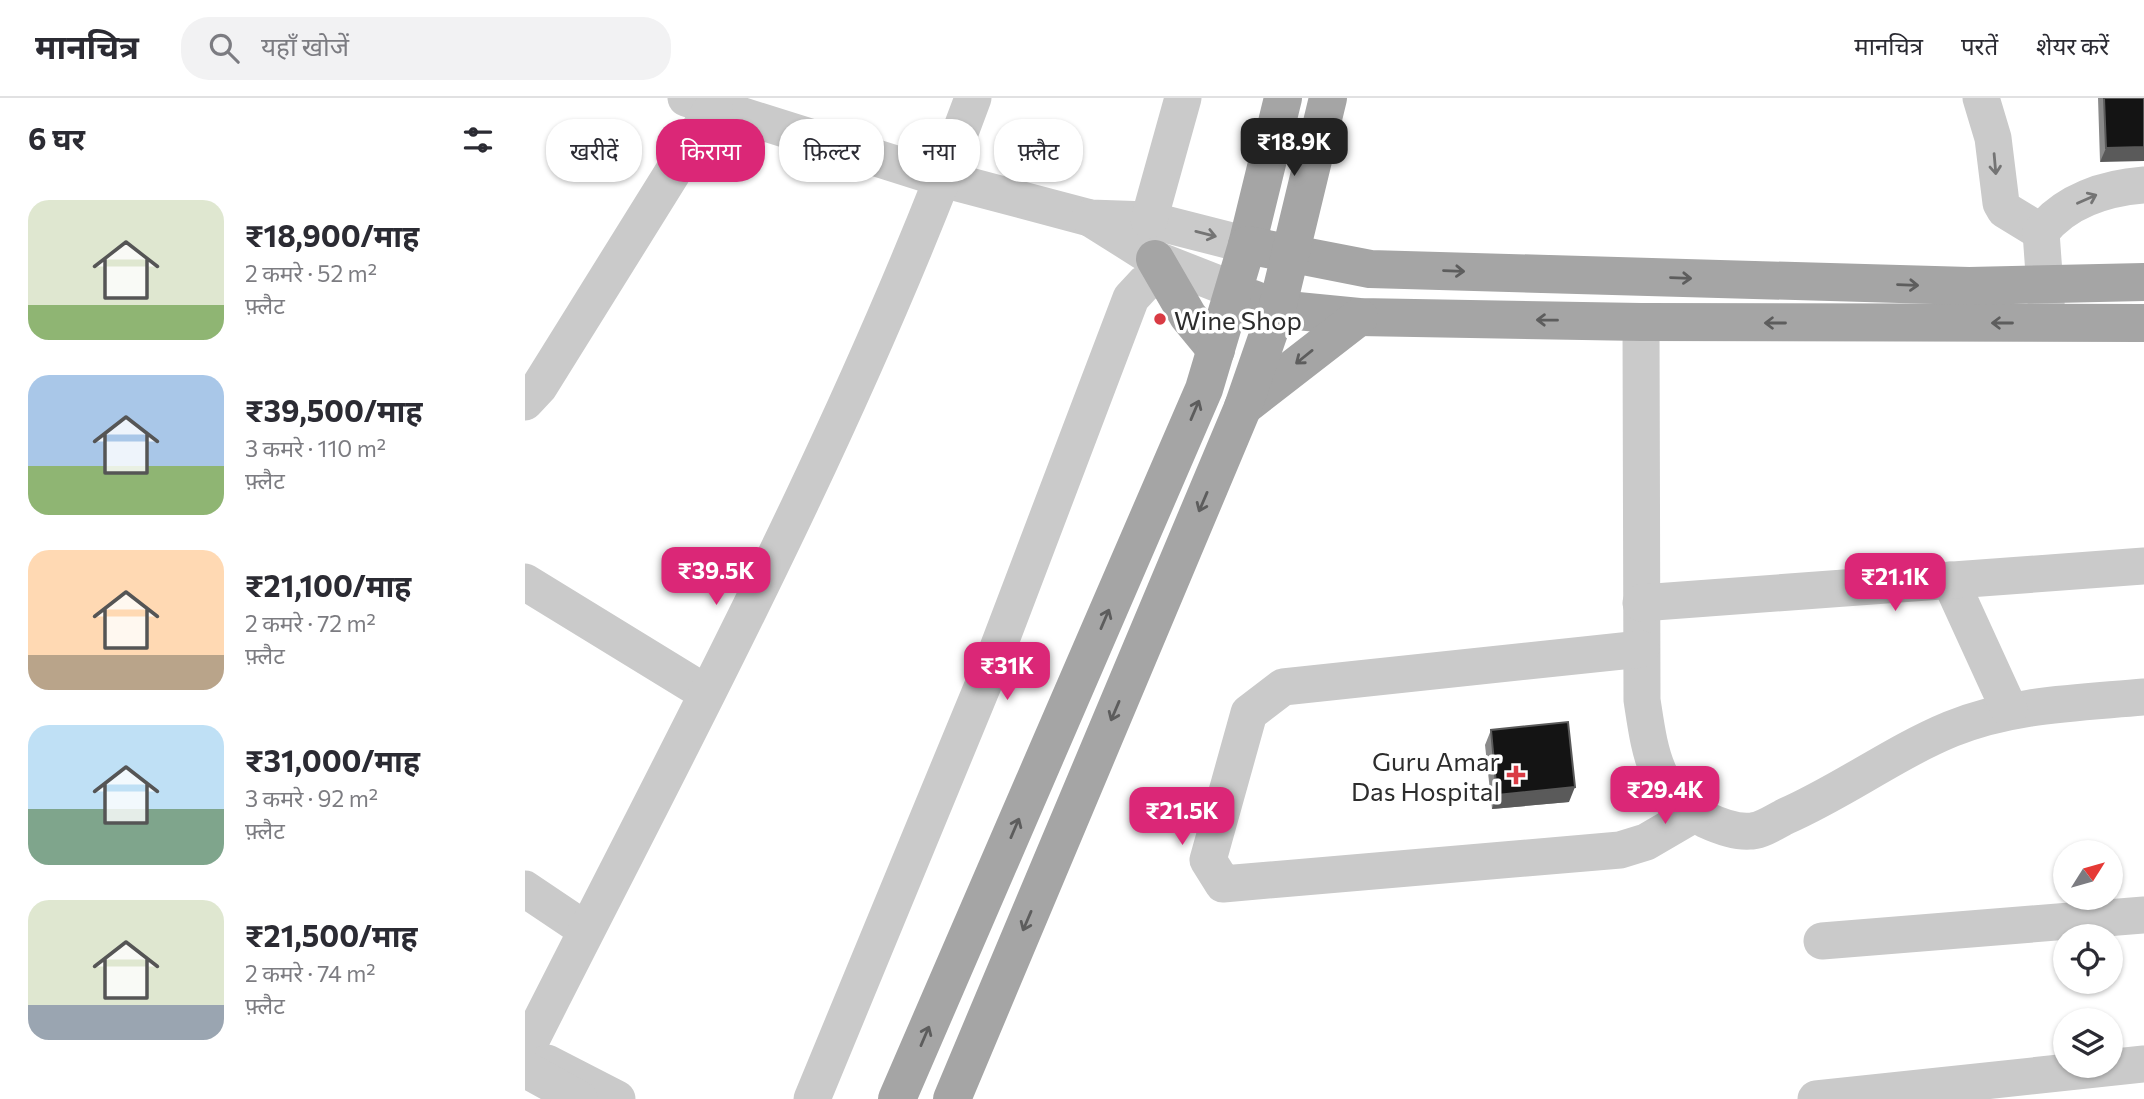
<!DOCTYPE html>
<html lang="hi">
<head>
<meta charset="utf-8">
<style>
  :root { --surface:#fff; --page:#f2f2f3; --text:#2b2b33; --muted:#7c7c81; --line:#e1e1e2; --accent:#db2777 }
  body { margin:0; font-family:Commissioner,"Noto Sans Devanagari",sans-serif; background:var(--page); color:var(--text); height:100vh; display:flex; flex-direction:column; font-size:26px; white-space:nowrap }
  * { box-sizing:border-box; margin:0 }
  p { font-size:23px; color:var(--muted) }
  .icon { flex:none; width:38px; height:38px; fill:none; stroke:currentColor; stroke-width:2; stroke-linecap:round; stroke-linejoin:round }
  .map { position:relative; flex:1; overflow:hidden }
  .side { display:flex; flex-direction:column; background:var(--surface); width:525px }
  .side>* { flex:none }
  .banner { position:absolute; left:21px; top:21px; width:665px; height:63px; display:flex; gap:14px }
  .needle { width:46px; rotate:53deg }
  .tools { position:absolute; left:1528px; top:742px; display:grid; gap:14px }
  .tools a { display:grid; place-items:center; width:70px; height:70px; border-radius:50%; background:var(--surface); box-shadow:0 2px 5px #0004; font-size:35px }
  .price { position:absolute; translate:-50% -60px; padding:0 16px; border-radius:14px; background:var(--accent); color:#fff; font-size:23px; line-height:46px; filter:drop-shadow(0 2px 4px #0008) }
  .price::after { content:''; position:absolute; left:50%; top:42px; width:21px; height:16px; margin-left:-10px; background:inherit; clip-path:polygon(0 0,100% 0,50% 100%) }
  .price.on { background:#222; color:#fff }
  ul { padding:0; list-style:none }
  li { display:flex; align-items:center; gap:21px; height:175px; padding:0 28px }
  li span { display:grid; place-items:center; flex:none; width:196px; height:140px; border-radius:21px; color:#555 }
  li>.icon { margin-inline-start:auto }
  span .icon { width:84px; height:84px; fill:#fffc; stroke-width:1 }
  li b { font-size:30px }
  h2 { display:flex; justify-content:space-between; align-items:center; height:84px; padding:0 28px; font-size:30px }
  .pill { padding:0 24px; border-radius:28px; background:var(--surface); box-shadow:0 2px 5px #0004; font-size:24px; line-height:63px }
  .pill.on { background:var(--accent); color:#fff }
  header { display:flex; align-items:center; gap:42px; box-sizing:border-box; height:98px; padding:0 35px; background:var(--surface); border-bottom:2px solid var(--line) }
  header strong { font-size:33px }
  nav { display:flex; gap:38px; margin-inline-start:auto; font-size:24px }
  .search { width:490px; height:63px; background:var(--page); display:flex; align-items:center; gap:18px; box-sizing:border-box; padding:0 24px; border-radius:28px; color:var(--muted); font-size:26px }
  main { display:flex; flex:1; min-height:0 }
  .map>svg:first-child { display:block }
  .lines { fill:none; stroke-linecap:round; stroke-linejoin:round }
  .minor { stroke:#cacaca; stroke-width:37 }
  .major { stroke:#a5a5a5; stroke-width:38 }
  .minor-bridge { stroke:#cacaca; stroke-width:37 }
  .wall { fill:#8a8a8a }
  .shaded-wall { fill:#5a5a5a }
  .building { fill:#141414; stroke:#5a5a5a; stroke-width:2 }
  .oneway { stroke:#747474 }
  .oneway2 { stroke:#5d5d5d }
  .poi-dot { fill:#d93b44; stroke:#fff; stroke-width:2.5 }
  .labels { text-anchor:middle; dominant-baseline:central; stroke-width:7; stroke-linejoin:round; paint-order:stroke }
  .poi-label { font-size:26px; fill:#2d2d2d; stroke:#fff; text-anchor:start }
</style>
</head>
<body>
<header>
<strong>मानचित्र</strong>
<div class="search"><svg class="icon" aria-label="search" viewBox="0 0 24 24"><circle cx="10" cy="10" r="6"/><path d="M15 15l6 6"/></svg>यहाँ खोजें</div>
<nav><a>मानचित्र</a><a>परतें</a><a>शेयर करें</a></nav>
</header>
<main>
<section class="side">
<h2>6 घर<svg class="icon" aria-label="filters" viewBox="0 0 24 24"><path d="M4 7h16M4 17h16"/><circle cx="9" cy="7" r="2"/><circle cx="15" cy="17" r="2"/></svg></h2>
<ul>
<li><span style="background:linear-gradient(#dfe7d0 75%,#8fb573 0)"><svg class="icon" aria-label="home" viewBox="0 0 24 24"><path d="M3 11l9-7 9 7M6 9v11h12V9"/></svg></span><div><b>₹18,900/माह</b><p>2 कमरे · 52 m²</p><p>फ़्लैट</p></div></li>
<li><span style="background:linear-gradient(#a9c7e8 65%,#8fb573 0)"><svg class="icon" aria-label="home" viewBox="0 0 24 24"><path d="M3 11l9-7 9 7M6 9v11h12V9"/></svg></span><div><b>₹39,500/माह</b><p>3 कमरे · 110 m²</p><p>फ़्लैट</p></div></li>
<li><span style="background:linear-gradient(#ffd9b3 75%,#b9a48a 0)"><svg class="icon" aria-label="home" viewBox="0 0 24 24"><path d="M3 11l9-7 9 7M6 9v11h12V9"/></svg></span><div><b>₹21,100/माह</b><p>2 कमरे · 72 m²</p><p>फ़्लैट</p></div></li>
<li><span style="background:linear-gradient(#bfe0f5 60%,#7fa58c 0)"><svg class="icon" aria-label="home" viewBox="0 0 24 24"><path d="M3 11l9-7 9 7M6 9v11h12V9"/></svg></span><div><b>₹31,000/माह</b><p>3 कमरे · 92 m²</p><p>फ़्लैट</p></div></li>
<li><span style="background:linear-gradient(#dfe7d0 75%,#9aa5b1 0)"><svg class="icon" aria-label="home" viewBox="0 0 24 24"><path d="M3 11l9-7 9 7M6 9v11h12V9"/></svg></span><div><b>₹21,500/माह</b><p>2 कमरे · 74 m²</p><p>फ़्लैट</p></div></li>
</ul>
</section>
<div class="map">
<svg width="1619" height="1001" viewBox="0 0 1619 1001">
  <rect width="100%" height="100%" fill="#fff"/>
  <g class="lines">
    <g class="minor">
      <path d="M161,0L418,81L565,120L624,122L722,147"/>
      <path d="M1456,0L1468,40L1476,105L1480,112L1516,134"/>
      <path d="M565,120L630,161L709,192"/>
      <path d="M624,122L658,0"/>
      <path d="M1522,218L1516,134C1540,103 1580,90 1619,87"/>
      <path d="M1116,224L1117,602C1125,654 1129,696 1181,722C1194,728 1212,735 1227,733C1238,732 1251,723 1261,718C1318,693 1368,655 1426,631C1487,606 1553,605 1619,599"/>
      <path d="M0,304L14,289L189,8"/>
      <path d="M1425,482L1484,611"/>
      <path d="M0,484L181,595"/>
      <path d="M1116,505L1619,468"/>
      <path d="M1116,551L758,589L724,615L683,762L698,786L1095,752L1121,744L1169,716"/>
      <path d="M0,791L61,832"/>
      <path d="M1297,843L1619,817"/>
      <path d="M0,954C158,641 327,330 448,0"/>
      <path d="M22,965L92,1001"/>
      <path d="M287,1001L468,563L606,200L619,186L637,176"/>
      <path d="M1291,1001L1619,966"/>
    </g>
    <g class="major">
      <path d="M722,147L758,0"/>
      <path d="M630,161L663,218L691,252"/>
      <path d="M728,201L752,211L834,219L1116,224L1619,225"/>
      <path d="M718,309L834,219"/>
      <path d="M372,1001L679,291L722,147L845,171L1444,188L1619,184"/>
      <path d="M427,1001L718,309L752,211L803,0"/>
    </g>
    <path class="minor-bridge" d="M0,971L54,1001"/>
  </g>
  <g class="wall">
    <path d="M1573,0H1619L1575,64Z"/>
    <path d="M966,632L1044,704L967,711L960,647Z"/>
  </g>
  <g class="shaded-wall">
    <path d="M1619,49V63L1575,64L1581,50Z"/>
    <path d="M1050,689L1044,704L967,711L972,697Z"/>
  </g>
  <g class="building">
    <path d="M1579,0H1619V49L1581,50Z"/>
    <path d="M1043,624L1050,689L972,697L966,632Z"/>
  </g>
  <defs><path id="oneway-shaft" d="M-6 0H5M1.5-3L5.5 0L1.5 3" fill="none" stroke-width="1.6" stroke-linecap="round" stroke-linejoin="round" transform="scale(1.75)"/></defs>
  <g class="oneway">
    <use href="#oneway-shaft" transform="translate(1470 66) rotate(85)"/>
    <use href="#oneway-shaft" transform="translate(1562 101) rotate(-24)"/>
    <use href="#oneway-shaft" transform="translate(681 136) rotate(14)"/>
  </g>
  <g class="oneway2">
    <use href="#oneway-shaft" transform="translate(929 173) rotate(2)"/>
    <use href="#oneway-shaft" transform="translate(1156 180) rotate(2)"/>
    <use href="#oneway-shaft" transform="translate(1383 187) rotate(2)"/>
    <use href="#oneway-shaft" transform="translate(1022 222) rotate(-179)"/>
    <use href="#oneway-shaft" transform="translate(1250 225) rotate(-180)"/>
    <use href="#oneway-shaft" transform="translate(1477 225) rotate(-180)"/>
    <use href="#oneway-shaft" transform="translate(779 259) rotate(141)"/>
    <use href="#oneway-shaft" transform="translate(670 312) rotate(-67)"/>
    <use href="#oneway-shaft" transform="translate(678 404) rotate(113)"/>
    <use href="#oneway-shaft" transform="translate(580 521) rotate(-67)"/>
    <use href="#oneway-shaft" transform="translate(590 613) rotate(113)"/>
    <use href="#oneway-shaft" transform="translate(490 730) rotate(-67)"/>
    <use href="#oneway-shaft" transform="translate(502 823) rotate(113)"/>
    <use href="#oneway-shaft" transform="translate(400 938) rotate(-67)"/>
  </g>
  <g class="poi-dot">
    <circle cx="635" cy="221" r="7"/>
    <path d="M987.5 666.5h7v7h7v7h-7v7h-7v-7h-7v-7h7z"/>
  </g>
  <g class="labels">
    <g class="poi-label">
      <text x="649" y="221">Wine Shop</text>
      <text x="975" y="662" text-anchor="end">Guru Amar<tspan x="975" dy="30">Das Hospital</tspan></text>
    </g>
  </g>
</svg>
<div class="tools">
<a><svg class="needle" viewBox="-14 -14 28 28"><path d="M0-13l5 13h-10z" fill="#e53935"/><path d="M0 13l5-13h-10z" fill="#7c7c81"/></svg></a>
<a><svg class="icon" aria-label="locate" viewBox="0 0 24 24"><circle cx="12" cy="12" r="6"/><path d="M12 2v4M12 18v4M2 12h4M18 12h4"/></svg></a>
<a><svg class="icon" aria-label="layers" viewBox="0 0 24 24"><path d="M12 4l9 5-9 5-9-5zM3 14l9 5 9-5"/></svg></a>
</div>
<b class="price on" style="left:769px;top:80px">₹18.9K</b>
<b class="price" style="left:191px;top:509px">₹39.5K</b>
<b class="price" style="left:1370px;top:515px">₹21.1K</b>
<b class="price" style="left:482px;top:604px">₹31K</b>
<b class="price" style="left:1140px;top:728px">₹29.4K</b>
<b class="price" style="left:657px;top:749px">₹21.5K</b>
<div class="banner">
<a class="pill">खरीदें</a>
<a class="pill on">किराया</a>
<a class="pill">फ़िल्टर</a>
<a class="pill">नया</a>
<a class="pill">फ़्लैट</a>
</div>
</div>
</main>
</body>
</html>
